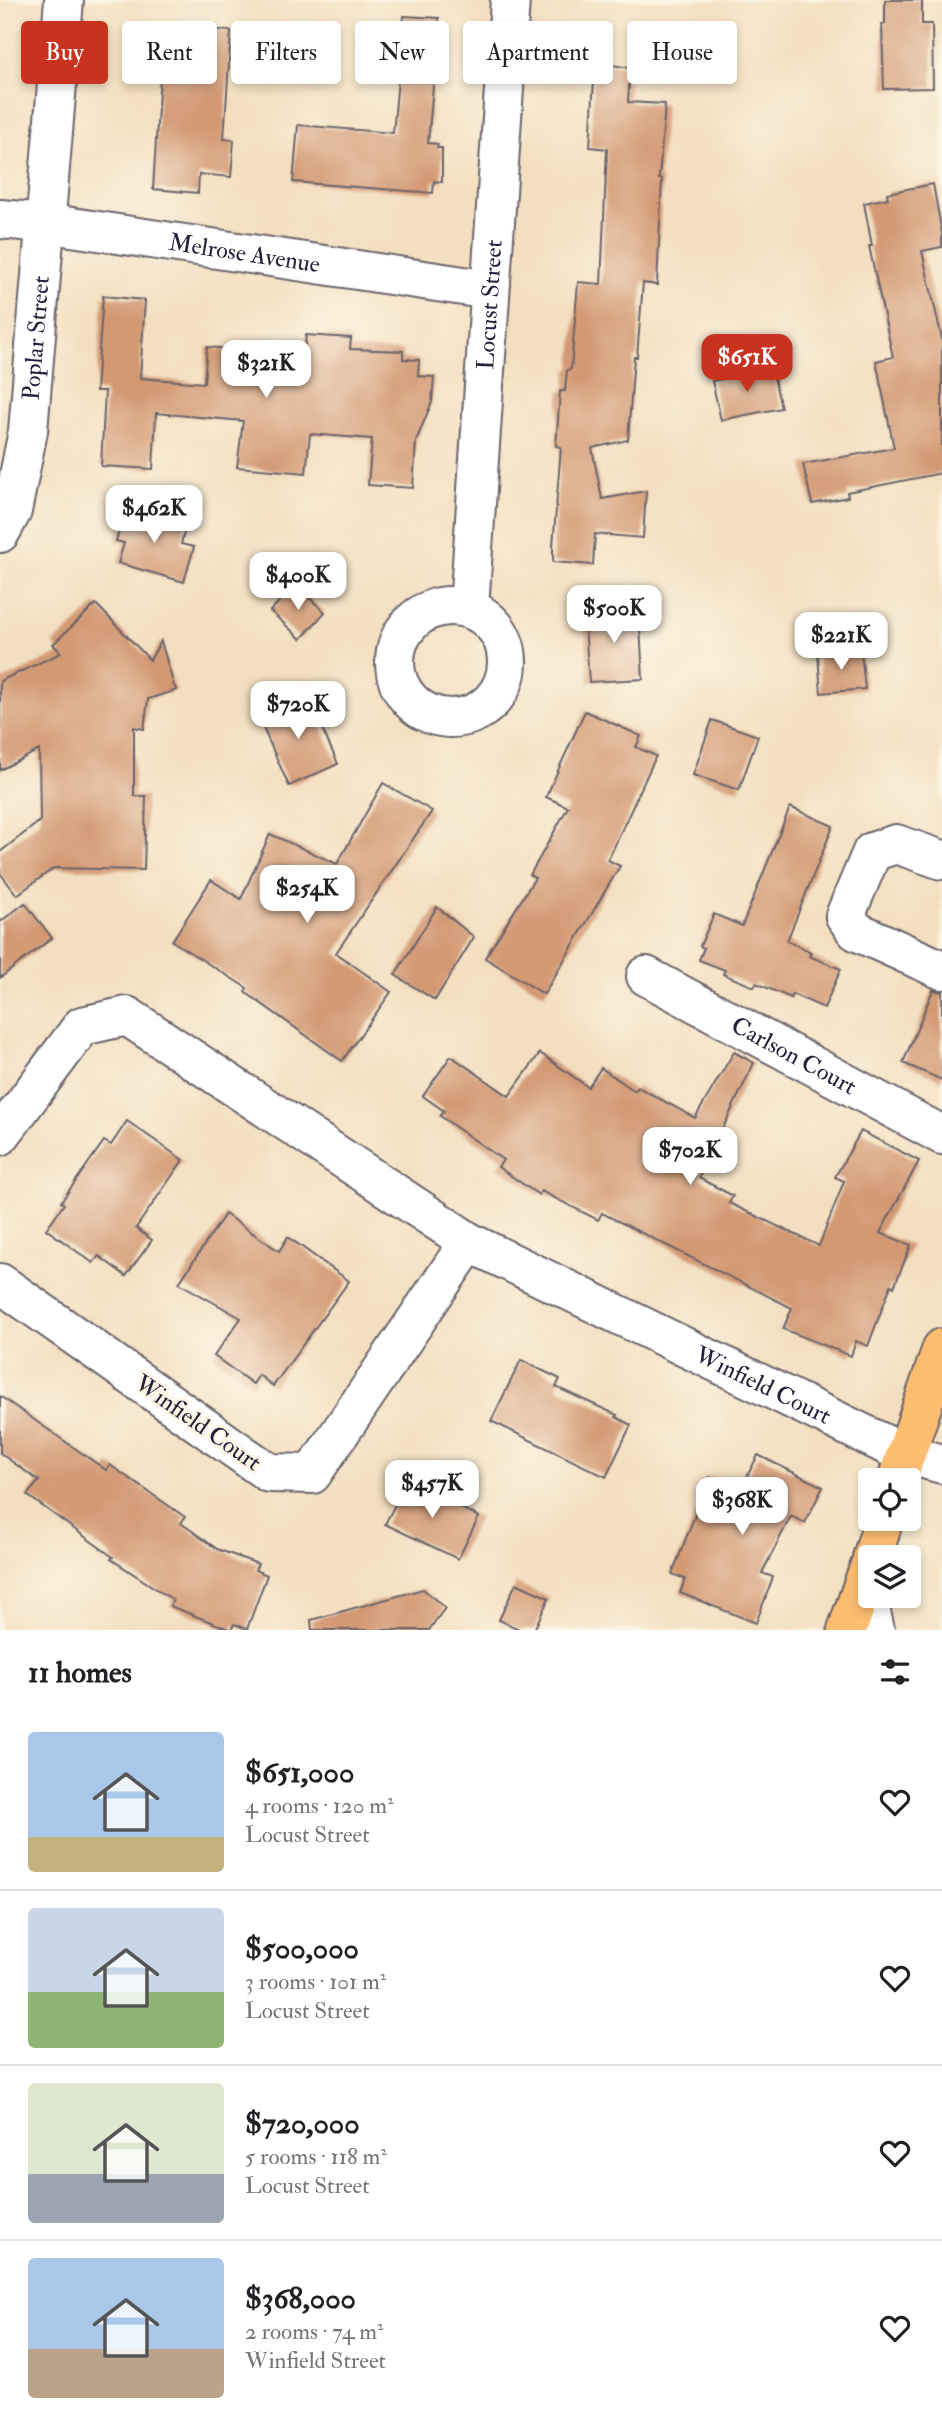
<!DOCTYPE html>
<html lang="en">
<head>
<meta charset="utf-8">
<style>
  :root { --surface:#fff; --page:#f6f6f6; --text:#202124; --muted:#757577; --line:#e0e0e0; --accent:#c8321e }
  body { margin:0; font-family:"IM FELL Double Pica",serif; background:var(--page); color:var(--text); height:100vh; display:flex; flex-direction:column; font-size:26px; white-space:nowrap }
  * { box-sizing:border-box; margin:0 }
  p { font-size:23px; color:var(--muted) }
  .icon { flex:none; width:38px; height:38px; fill:none; stroke:currentColor; stroke-width:2; stroke-linecap:round; stroke-linejoin:round }
  .map { position:relative; height:1630px; overflow:hidden }
  .drawer { display:flex; flex-direction:column; background:var(--surface); flex:1 }
  .drawer>* { flex:none }
  .guide { position:absolute; left:21px; top:21px; width:901px; height:63px; display:flex; gap:14px }
  .tools { position:absolute; left:858px; top:1468px; display:grid; gap:14px }
  .tools a { display:grid; place-items:center; width:63px; height:63px; border-radius:7px; background:var(--surface); box-shadow:0 4px 10px #0003; font-size:35px }
  .price { position:absolute; translate:-50% -60px; padding:0 16px; border-radius:14px; background:#fff; color:#222; font-size:23px; line-height:46px; filter:drop-shadow(0 2px 4px #0008) }
  .price::after { content:''; position:absolute; left:50%; top:42px; width:21px; height:16px; margin-left:-10px; background:inherit; clip-path:polygon(0 0,100% 0,50% 100%) }
  .price.selected { background:var(--accent); color:#fff }
  ul { padding:0; list-style:none }
  li { display:flex; align-items:center; gap:21px; height:175px; padding:0 28px }
  li+li { border-top:2px solid var(--line) }
  li span { display:grid; place-items:center; flex:none; width:196px; height:140px; border-radius:7px; color:#555 }
  li>.icon { margin-inline-start:auto }
  span .icon { width:84px; height:84px; fill:#fffc; stroke-width:1 }
  li b { font-size:30px }
  h2 { display:flex; justify-content:space-between; align-items:center; height:84px; padding:0 28px; font-size:30px }
  .pill { padding:0 24px; border-radius:7px; background:var(--surface); box-shadow:0 4px 10px #0003; font-size:24px; line-height:63px }
  .pill.selected { background:var(--accent); color:#fff }
  .map>svg:first-child { display:block }
  .building { fill:#d39973 }
  .lines { fill:none; stroke-linecap:round; stroke-linejoin:round }
  .minor-casing { stroke:#6b646a; stroke-width:42 }
  .major-casing { stroke:#6b646a; stroke-width:42 }
  .minor { stroke:#fff; stroke-width:38 }
  .major { stroke:#fcbd6f; stroke-width:38 }
  .labels { text-anchor:middle; dominant-baseline:central; stroke-width:6; stroke-linejoin:round; paint-order:stroke }
  .street-label { font-size:24px; fill:#22223b; stroke:#fcf5e5 }
</style>
</head>
<body>
<div class="map">
<svg width="942" height="1630" viewBox="0 0 942 1630">
  <rect width="100%" height="100%" fill="#fcf5e5"/>
  <filter id="ink" filterUnits="userSpaceOnUse"><feTurbulence type="fractalNoise" baseFrequency=".0143" numOctaves="2"/><feDisplacementMap in="SourceGraphic" scale="14" xChannelSelector="R" yChannelSelector="G"/><feConvolveMatrix kernelMatrix="1 2 1 2 8 2 1 2 1" color-interpolation-filters="sRGB"/></filter>
  <filter id="wash" filterUnits="userSpaceOnUse"><feTurbulence type="fractalNoise" baseFrequency=".00686" numOctaves="4" result="noise"/><feDisplacementMap in="SourceGraphic" scale="28" xChannelSelector="R" yChannelSelector="G"/><feGaussianBlur stdDeviation="1.57" result="paint"/><feColorMatrix in="noise" values="0 0 0 0 0 0 0 0 0 0 0 0 0 0 0 0 0 1.4 0 .05"/><feComposite in="paint" operator="in"/></filter>
  <g filter="url(#wash)">
    <rect width="100%" height="100%" fill="#f3dfc0"/>
    <g id="blocks">
      <g class="building">
        <path d="M885,0H922V24H932L933,88L884,89L882,25L885,24Z"/>
        <path d="M404,16L439,18L428,143L438,144L437,148H442V182L434,181L433,193L293,182L298,125L393,133Z"/>
        <path d="M163,26L231,31L224,139L234,140L231,177L199,174L198,193L153,189Z"/>
        <path d="M595,62L630,68L628,102L665,104L659,179H662L657,285L643,283L637,357H634L628,440L592,448L602,499L646,491L643,538L595,534L593,565L553,562V546L561,447L556,446L560,391H565L567,370L571,369L578,282L601,284L607,149L590,147Z"/>
        <path d="M933,184L942,233V247L922,251L942,339V473L847,492L848,497L812,504L803,464L894,448L876,361L893,357L869,246H872L864,203L888,198L887,193Z"/>
        <path d="M103,296L145,300L140,378L204,383L207,347L304,355L306,335L351,338L350,349L403,351V359L419,360L418,376L434,377L432,402L416,441L413,488L368,485L372,439L310,434L306,473L237,467L243,421L156,413L153,469L101,466L105,391H96Z"/>
        <path d="M772,369L781,408L721,420L712,381Z"/>
        <path d="M126,509L186,525L181,544L194,547L184,582L118,563L124,543L116,541Z"/>
        <path d="M295,585L325,612L301,639L270,611Z"/>
        <path d="M96,604L150,660L161,641L174,686L177,690L148,699L144,729L134,727V796H146L144,870L54,868L17,895L0,873V852L40,821L39,750L0,770V681L61,653L53,644Z"/>
        <path d="M639,608L643,679L589,682L584,611Z"/>
        <path d="M861,651L865,689L821,693L818,655Z"/>
        <path d="M308,697L338,764L289,786L259,719Z"/>
        <path d="M585,711L641,736L636,747L656,756L608,860L620,866L544,994L485,958L535,878L530,875L568,807L546,797Z"/>
        <path d="M712,720L758,736L739,790L693,775Z"/>
        <path d="M383,783L432,811L336,953L391,992L342,1061L245,992L247,988L172,941L211,880L241,899L270,834L337,864Z"/>
        <path d="M790,807L833,826L787,941L811,952L809,956L841,969L824,1008L792,994L791,998L756,983L754,987L723,974L725,970L699,960L704,948L700,946L714,914L742,926Z"/>
        <path d="M25,903L52,938L0,978V922Z"/>
        <path d="M437,907L474,937L435,1000L395,975Z"/>
        <path d="M933,990L942,992V1080L903,1063Z"/>
        <path d="M734,1052L754,1063L699,1178L733,1196L729,1203L819,1246L844,1181L835,1177L861,1131L919,1161L880,1233L911,1245L894,1287L891,1285L868,1346L856,1341L851,1356L783,1329L792,1308L602,1213L598,1220L541,1191L539,1195L498,1167L503,1160L440,1116L444,1111L423,1096L451,1056L509,1096L540,1053L588,1087L601,1068L635,1091L638,1087L695,1118Z"/>
        <path d="M127,1121L183,1160L136,1228L152,1240L126,1276L99,1256L93,1263L46,1229L64,1204L61,1202L104,1141L111,1145Z"/>
        <path d="M225,1214L279,1251L288,1237L349,1281L273,1386L259,1375L253,1384L214,1356L241,1318L179,1283Z"/>
        <path d="M521,1360L560,1379L556,1387L617,1415L616,1417L631,1425L606,1477L491,1421Z"/>
        <path d="M0,1396L106,1470L110,1465L185,1517L181,1523L217,1549L258,1564L255,1570L267,1575L247,1629L234,1624L231,1630L170,1606L173,1600L111,1559L113,1557L27,1495L39,1481L0,1453Z"/>
        <path d="M758,1455L823,1487L805,1523L791,1516L762,1573L773,1577L756,1623L680,1593L685,1579L672,1574L710,1477L740,1490Z"/>
        <path d="M407,1481L479,1517L458,1559L385,1524Z"/>
        <path d="M516,1583L549,1598L534,1630H521L499,1620Z"/>
        <path d="M423,1589L445,1608L429,1630H312L311,1620Z"/>
      </g>
    </g>
  </g>
  <g filter="url(#ink)">
    <use href="#blocks" fill-opacity="0" stroke="#6b646a" stroke-width="2"/>
    <g class="lines">
      <g class="minor-casing">
        <g id="minor">
          <path id="s1" d="M0,219L45,223L490,290"/>
          <path id="s2" d="M0,533L12,511L28,431L64,0"/>
          <circle cx="451" cy="662" r="56"/>
          <path id="s3" d="M469,608L510,0"/>
          <path d="M942,860L896,844L872,852L845,916L856,931L942,970"/>
          <path id="s4" d="M646,976L942,1135"/>
          <path d="M0,1136L82,1026L127,1016L469,1242L312,1474L269,1473L0,1283"/>
          <path id="s5" d="M469,1242L905,1454L942,1464"/>
          <path d="M864,1582L875,1630"/>
        </g>
      </g>
      <g class="major-casing">
        <g id="major">
          <path d="M897,1480L942,1348"/>
          <path d="M872,1558L884,1519"/>
          <path d="M847,1630L870,1565"/>
        </g>
      </g>
      <use href="#minor" class="minor"/>
      <use href="#major" class="major"/>
    </g>
  </g>
  <g class="labels">
    <g class="street-label">
      <text stroke="none"><textPath href="#s1" startOffset="247">Melrose Avenue</textPath></text>
      <text stroke="none"><textPath href="#s3" startOffset="304">Locust Street</textPath></text>
      <text stroke="none"><textPath href="#s2" startOffset="200">Poplar Street</textPath></text>
      <text stroke="none"><textPath href="#s4" startOffset="168">Carlson Court</textPath></text>
      <text stroke="none"><textPath href="#s5" startOffset="327">Winfield Court</textPath></text>
      <text transform="translate(198 1423) rotate(35)">Winfield Court</text>
    </g>
  </g>
</svg>
<div class="tools">
<a><svg class="icon" aria-label="locate" viewBox="0 0 24 24"><circle cx="12" cy="12" r="6"/><path d="M12 2v4M12 18v4M2 12h4M18 12h4"/></svg></a>
<a><svg class="icon" aria-label="layers" viewBox="0 0 24 24"><path d="M12 4l9 5-9 5-9-5zM3 14l9 5 9-5"/></svg></a>
</div>
<b class="price selected" style="left:747px;top:394px">$651K</b>
<b class="price" style="left:266px;top:400px">$321K</b>
<b class="price" style="left:154px;top:545px">$462K</b>
<b class="price" style="left:298px;top:612px">$400K</b>
<b class="price" style="left:614px;top:645px">$500K</b>
<b class="price" style="left:841px;top:672px">$221K</b>
<b class="price" style="left:298px;top:741px">$720K</b>
<b class="price" style="left:307px;top:925px">$254K</b>
<b class="price" style="left:690px;top:1187px">$702K</b>
<b class="price" style="left:432px;top:1520px">$457K</b>
<b class="price" style="left:742px;top:1537px">$368K</b>
<div class="guide">
<a class="pill selected">Buy</a>
<a class="pill">Rent</a>
<a class="pill">Filters</a>
<a class="pill">New</a>
<a class="pill">Apartment</a>
<a class="pill">House</a>
</div>
</div>
<section class="drawer">
<h2>11 homes<svg class="icon" aria-label="filters" viewBox="0 0 24 24"><path d="M4 7h16M4 17h16"/><circle cx="9" cy="7" r="2"/><circle cx="15" cy="17" r="2"/></svg></h2>
<ul>
<li><span style="background:linear-gradient(#a9c7e8 75%,#c2b280 0)"><svg class="icon" aria-label="home" viewBox="0 0 24 24"><path d="M3 11l9-7 9 7M6 9v11h12V9"/></svg></span><div><b>$651,000</b><p>4 rooms · 120 m²</p><p>Locust Street</p></div><svg class="icon" aria-label="heart" viewBox="0 0 24 24"><path d="M12 20l-8-8c-3-5 5-10 8-4 3-6 11-1 8 4z"/></svg></li>
<li><span style="background:linear-gradient(#c9d6e8 60%,#8fb573 0)"><svg class="icon" aria-label="home" viewBox="0 0 24 24"><path d="M3 11l9-7 9 7M6 9v11h12V9"/></svg></span><div><b>$500,000</b><p>3 rooms · 101 m²</p><p>Locust Street</p></div><svg class="icon" aria-label="heart" viewBox="0 0 24 24"><path d="M12 20l-8-8c-3-5 5-10 8-4 3-6 11-1 8 4z"/></svg></li>
<li><span style="background:linear-gradient(#dfe7d0 65%,#9aa5b1 0)"><svg class="icon" aria-label="home" viewBox="0 0 24 24"><path d="M3 11l9-7 9 7M6 9v11h12V9"/></svg></span><div><b>$720,000</b><p>5 rooms · 118 m²</p><p>Locust Street</p></div><svg class="icon" aria-label="heart" viewBox="0 0 24 24"><path d="M12 20l-8-8c-3-5 5-10 8-4 3-6 11-1 8 4z"/></svg></li>
<li><span style="background:linear-gradient(#a9c7e8 65%,#b9a48a 0)"><svg class="icon" aria-label="home" viewBox="0 0 24 24"><path d="M3 11l9-7 9 7M6 9v11h12V9"/></svg></span><div><b>$368,000</b><p>2 rooms · 74 m²</p><p>Winfield Street</p></div><svg class="icon" aria-label="heart" viewBox="0 0 24 24"><path d="M12 20l-8-8c-3-5 5-10 8-4 3-6 11-1 8 4z"/></svg></li>
</ul>
</section>
</body>
</html>
